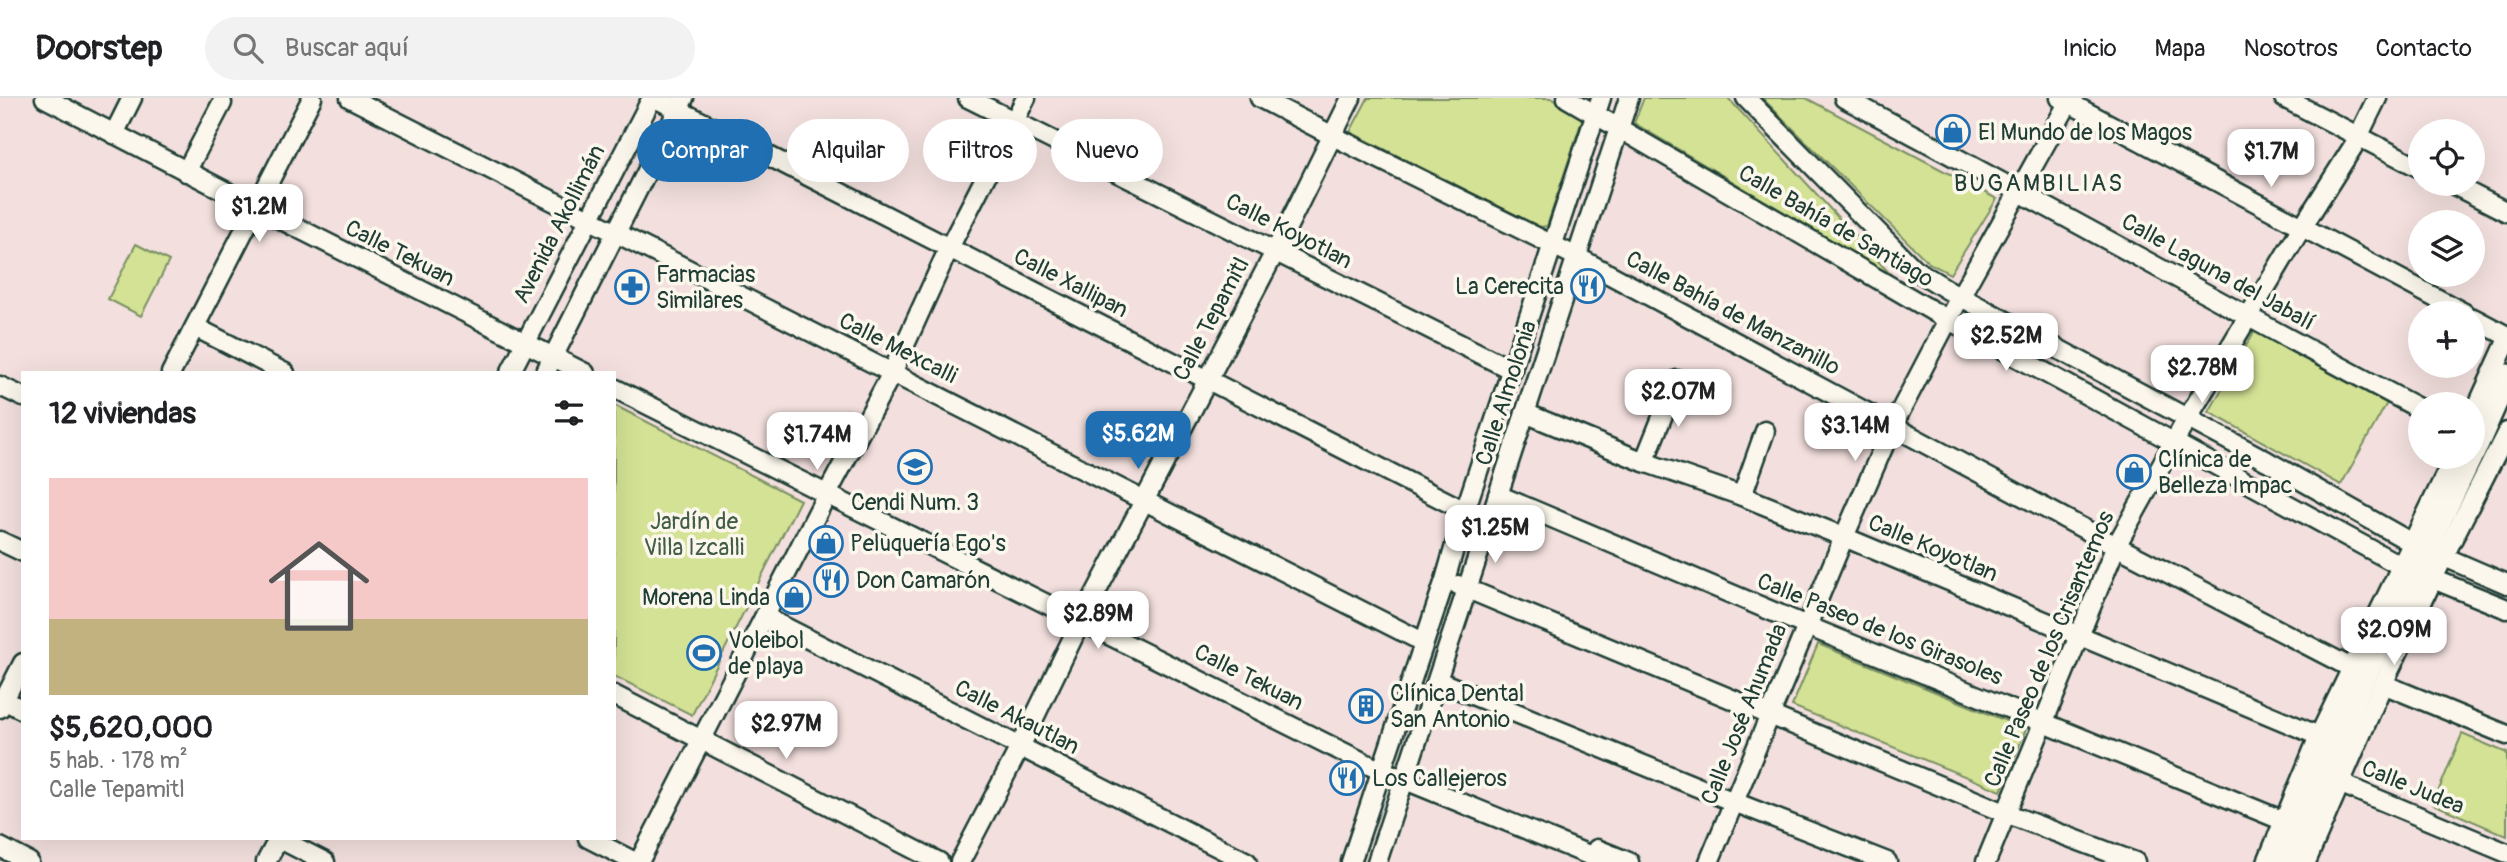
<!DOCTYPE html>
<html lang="es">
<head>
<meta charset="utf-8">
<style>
  :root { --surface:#fff; --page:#f2f2f2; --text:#202124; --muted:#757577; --line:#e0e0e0; --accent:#1f6fb2 }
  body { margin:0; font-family:Pangolin,sans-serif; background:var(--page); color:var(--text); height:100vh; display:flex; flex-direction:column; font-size:26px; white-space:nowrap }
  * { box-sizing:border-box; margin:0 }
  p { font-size:23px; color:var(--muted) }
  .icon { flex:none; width:38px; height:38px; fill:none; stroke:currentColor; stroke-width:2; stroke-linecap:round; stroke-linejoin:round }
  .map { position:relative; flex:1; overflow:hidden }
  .panel { position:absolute; left:21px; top:273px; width:595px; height:469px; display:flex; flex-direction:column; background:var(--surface); border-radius:0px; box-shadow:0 7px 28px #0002 }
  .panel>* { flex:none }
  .guide { position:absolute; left:637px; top:21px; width:665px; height:63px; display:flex; gap:14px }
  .buttons { position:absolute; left:2408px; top:21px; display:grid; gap:14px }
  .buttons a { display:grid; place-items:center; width:77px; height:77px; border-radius:50%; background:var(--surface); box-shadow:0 7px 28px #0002; font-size:35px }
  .price { position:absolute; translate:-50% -60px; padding:0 16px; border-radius:14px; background:#fff; color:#222; font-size:23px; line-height:46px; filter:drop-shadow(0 2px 4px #0008) }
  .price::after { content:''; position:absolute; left:50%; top:42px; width:21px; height:16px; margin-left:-10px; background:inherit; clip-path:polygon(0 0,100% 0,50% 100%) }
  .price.on { background:var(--accent); color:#fff }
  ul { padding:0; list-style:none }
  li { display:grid; align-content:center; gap:14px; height:371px; padding:0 28px }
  li span { display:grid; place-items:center; height:217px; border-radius:0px; color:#555 }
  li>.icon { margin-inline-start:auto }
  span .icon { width:126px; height:126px; fill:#fffc; stroke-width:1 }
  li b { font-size:30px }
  h2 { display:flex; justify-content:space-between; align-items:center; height:84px; padding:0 28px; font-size:30px }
  .chip { padding:0 24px; border-radius:32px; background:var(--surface); box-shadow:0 7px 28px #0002; font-size:24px; line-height:63px }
  .chip.on { background:var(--accent); color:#fff }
  header { display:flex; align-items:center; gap:42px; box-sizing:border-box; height:98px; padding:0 35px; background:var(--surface); border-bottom:2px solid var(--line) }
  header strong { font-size:33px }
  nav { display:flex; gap:38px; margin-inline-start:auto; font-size:24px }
  .search { width:490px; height:63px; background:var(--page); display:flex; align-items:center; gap:18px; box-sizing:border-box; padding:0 24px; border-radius:38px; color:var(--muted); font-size:26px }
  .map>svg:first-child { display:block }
  .green { fill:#d4e295; stroke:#7a9064; stroke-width:2 }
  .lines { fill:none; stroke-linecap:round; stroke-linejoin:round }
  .minor-casing { stroke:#1f3d34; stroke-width:23 }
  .major-casing { stroke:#1f3d34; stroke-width:28 }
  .minor { stroke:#fbf7ec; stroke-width:18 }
  .major { stroke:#fbf7ec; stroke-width:23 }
  .labels { text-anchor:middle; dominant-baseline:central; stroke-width:7; stroke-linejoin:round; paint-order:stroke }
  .poi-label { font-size:23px; fill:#1f3d34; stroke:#fbf7ec; text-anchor:start }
  .street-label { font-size:23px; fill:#1f3d34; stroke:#fbf7ec }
  .park-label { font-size:23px; fill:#435e47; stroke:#fbf7ec }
  .neighbourhood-label { font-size:24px; letter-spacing:2px; fill:#1f3d34; stroke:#fbf7ec }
</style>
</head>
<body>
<header>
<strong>Doorstep</strong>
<div class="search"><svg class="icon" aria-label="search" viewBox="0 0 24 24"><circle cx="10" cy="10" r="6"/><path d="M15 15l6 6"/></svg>Buscar aquí</div>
<nav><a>Inicio</a><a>Mapa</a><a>Nosotros</a><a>Contacto</a></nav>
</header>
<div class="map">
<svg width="2507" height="764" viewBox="0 0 2507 764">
  <rect width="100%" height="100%" fill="#f3e0de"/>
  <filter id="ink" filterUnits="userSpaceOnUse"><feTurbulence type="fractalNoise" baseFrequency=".0143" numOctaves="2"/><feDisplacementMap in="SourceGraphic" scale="14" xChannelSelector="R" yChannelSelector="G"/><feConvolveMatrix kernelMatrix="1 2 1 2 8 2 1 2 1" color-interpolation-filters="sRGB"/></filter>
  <g filter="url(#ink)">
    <g class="green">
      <path d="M1368,0H1551L1578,14L1582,22L1547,128L1540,129L1350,34Z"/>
      <path d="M1644,0H1728L1892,178L1634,25Z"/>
      <path d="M1762,0H1806L1997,101L1950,176L1929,165Z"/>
      <path d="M136,146L169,163L141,218L108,201Z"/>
      <path d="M2255,232L2387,305L2341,387L2209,314Z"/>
      <path d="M614,307L800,402L692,617L614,578Z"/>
      <path d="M1818,546L2026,631L2001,693L1792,608Z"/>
      <path d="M2462,636L2507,655V738L2433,706Z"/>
    </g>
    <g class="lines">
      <g class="minor-casing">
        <g id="minor">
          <path d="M45,0L256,109L585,275"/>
          <path d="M350,0L1423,544"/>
          <path d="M655,0L1465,413"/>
          <path d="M968,0L1512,272"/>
          <path d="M1260,0L1331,37L1577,159L2116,448L2365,577"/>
          <path d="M1567,0L1936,215L2162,338L2401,468L2507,511"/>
          <path d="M1746,0L1914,171L1948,192L2267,363L2412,445L2507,486"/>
          <path d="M1844,0C2038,102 2227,209 2420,311"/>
          <path d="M2060,0L2464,215"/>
          <path d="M2284,0L2420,70"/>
          <path d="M114,36L132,0"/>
          <path d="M186,74L222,5"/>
          <path d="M2452,86L2507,114"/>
          <path d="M2473,220L2507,238"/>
          <path d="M195,229L285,275"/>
          <path d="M171,275L312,0"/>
          <path d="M510,275L652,0"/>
          <path d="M545,275L684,0"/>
          <path d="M0,288L23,299"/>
          <path d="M614,290L1371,668L1606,764"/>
          <path d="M1525,315L1644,364L1742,398L1844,439L2319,638"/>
          <path d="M2473,318L2507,243"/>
          <path d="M1644,364L1677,282"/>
          <path d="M1498,397L1807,528L2284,723"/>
          <path d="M1742,398L1765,333"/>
          <path d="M0,443L23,454"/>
          <path d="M1458,487L2005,715L2135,764"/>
          <path d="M765,519L1247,764"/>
          <path d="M1438,583L1734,704L1887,764"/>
          <path d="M2383,586L2507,637"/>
          <path d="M614,597L939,764"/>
          <path d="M0,600L23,612"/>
          <path d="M0,610L23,565"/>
          <path d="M2339,685L2507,755"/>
          <path d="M278,740L325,764"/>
          <path d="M588,740L635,764"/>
          <path d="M0,749L29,764"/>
          <path d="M1597,751L1629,764"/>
          <path d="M266,764L279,740"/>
          <path d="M639,764L827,396L892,275L949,150L1026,0"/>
          <path d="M960,764L1020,649L1081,523L1275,154L1351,0"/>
          <path d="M1351,764L1445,482L1465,413L1601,0"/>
          <path d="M1377,764L1629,0"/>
          <path d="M1709,764L1844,439L1892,329L1961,197L2071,0"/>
          <path d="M1986,764L2116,448L2187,321L2299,134L2354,47L2377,0"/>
          <path d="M2267,764L2319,638L2454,359"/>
          <path d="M2306,764L2383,586L2444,458L2507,334"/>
        </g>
      </g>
      <g class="major-casing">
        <g id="major">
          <path d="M2473,354L2507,278"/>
          <path d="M2285,764L2365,577L2470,359"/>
        </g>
      </g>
      <use href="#minor" class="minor"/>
      <use href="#major" class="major"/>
    </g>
  </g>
  <defs>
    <g id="shop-ring" transform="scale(1.75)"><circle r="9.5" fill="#fbf7ec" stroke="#1f6fb2" stroke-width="1.5"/><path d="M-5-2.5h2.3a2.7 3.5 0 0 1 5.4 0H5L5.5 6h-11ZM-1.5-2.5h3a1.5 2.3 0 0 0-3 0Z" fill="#1f6fb2"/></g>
    <g id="restaurant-ring" transform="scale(1.75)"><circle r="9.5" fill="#fbf7ec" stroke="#1f6fb2" stroke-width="1.5"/><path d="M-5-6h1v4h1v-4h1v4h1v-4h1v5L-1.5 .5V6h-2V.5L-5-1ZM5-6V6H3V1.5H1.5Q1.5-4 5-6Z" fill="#1f6fb2"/></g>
    <g id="pharmacy-ring" transform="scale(1.75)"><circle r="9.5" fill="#fbf7ec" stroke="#1f6fb2" stroke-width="1.5"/><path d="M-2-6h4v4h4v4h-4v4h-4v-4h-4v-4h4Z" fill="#1f6fb2"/></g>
    <g id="school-ring" transform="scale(1.75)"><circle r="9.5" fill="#fbf7ec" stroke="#1f6fb2" stroke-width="1.5"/><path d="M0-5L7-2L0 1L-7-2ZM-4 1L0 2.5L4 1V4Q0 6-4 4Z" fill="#1f6fb2"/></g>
    <g id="stadium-ring" transform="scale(1.75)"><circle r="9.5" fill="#fbf7ec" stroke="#1f6fb2" stroke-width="1.5"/><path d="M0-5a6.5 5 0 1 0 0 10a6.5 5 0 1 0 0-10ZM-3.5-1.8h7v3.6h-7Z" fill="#1f6fb2"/></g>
    <g id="building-ring" transform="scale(1.75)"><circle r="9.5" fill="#fbf7ec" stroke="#1f6fb2" stroke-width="1.5"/><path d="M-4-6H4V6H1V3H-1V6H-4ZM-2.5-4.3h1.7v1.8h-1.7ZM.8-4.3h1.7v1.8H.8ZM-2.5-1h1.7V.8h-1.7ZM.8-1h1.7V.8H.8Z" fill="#1f6fb2"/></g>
  </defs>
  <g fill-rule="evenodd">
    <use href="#shop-ring" x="1953" y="34"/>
    <use href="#restaurant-ring" x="1588" y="188"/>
    <use href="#pharmacy-ring" x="632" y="189"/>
    <use href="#school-ring" x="915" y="369"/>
    <use href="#shop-ring" x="2134" y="374"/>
    <use href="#shop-ring" x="826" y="445"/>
    <use href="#restaurant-ring" x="831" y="482"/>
    <use href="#shop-ring" x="794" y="499"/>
    <use href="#stadium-ring" x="704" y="555"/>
    <use href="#building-ring" x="1366" y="608"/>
    <use href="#restaurant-ring" x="1347" y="680"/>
  </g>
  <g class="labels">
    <g class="poi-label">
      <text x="1978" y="34">El Mundo de los Magos</text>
      <text x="656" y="176">Farmacias<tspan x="656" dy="26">Similares</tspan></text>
      <text x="1564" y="188" text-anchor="end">La Cerecita</text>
      <text x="2158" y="361">Clínica de<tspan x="2158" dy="26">Belleza Impac</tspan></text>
      <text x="915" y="404" text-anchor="middle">Cendi Num. 3</text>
      <text x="850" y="445">Peluquería Ego's</text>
      <text x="856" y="482">Don Camarón</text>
      <text x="770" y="499" text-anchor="end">Morena Linda</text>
      <text x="728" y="542">Voleibol<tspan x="728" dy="26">de playa</tspan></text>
      <text x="1390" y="595">Clínica Dental<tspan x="1390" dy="26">San Antonio</tspan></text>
      <text x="1372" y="680">Los Callejeros</text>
    </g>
    <g class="street-label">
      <text transform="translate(559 126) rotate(-63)">Avenida Akollimán</text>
      <text transform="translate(1836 128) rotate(30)">Calle Bahía de Santiago</text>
      <text transform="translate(1289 133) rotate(27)">Calle Koyotlan</text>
      <text transform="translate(400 155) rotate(27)">Calle Tekuan</text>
      <text transform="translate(2218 174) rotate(29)">Calle Laguna del Jabalí</text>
      <text transform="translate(1071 185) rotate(27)">Calle Xallipan</text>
      <text transform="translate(1733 215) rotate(28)">Calle Bahía de Manzanillo</text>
      <text transform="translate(1211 221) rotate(-62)">Calle Tepamitl</text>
      <text transform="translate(898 250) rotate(27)">Calle Mexcalli</text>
      <text transform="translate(1506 295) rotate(-72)">Calle Almolonia</text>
      <text transform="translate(1933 450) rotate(23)">Calle Koyotlan</text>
      <text transform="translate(1880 531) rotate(22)">Calle Paseo de los Girasoles</text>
      <text transform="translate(2049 551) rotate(-67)">Calle Paseo de los Crisantemos</text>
      <text transform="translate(1249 579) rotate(27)">Calle Tekuan</text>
      <text transform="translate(1744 616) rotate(-68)">Calle José Ahumada</text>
      <text transform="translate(1017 619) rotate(27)">Calle Akautlan</text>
      <text transform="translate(2413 689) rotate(22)">Calle Judea</text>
    </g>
    <g class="park-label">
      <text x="694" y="423">Jardín de<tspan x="694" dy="26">Villa Izcalli</tspan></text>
    </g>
    <g class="neighbourhood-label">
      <text x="2039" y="85">BUGAMBILIAS</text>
    </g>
  </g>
</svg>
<div class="buttons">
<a><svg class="icon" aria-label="locate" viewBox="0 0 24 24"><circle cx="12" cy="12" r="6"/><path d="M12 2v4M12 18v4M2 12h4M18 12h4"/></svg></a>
<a><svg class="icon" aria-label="layers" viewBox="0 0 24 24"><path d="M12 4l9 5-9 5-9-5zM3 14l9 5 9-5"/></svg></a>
<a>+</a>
<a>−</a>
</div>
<b class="price" style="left:2271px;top:91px">$1.7M</b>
<b class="price" style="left:259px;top:146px">$1.2M</b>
<b class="price" style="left:2006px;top:275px">$2.52M</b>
<b class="price" style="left:2202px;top:307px">$2.78M</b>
<b class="price" style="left:1678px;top:331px">$2.07M</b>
<b class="price" style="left:1855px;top:365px">$3.14M</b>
<b class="price on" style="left:1138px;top:373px">$5.62M</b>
<b class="price" style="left:817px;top:374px">$1.74M</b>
<b class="price" style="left:1495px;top:467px">$1.25M</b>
<b class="price" style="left:1098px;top:553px">$2.89M</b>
<b class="price" style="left:2394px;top:569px">$2.09M</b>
<b class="price" style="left:786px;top:663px">$2.97M</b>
<div class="guide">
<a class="chip on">Comprar</a>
<a class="chip">Alquilar</a>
<a class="chip">Filtros</a>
<a class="chip">Nuevo</a>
</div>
<section class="panel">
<h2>12 viviendas<svg class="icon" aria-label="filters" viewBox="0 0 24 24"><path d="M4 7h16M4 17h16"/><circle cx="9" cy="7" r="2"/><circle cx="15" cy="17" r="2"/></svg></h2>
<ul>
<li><span style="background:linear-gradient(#f6c9c9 65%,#c2b280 0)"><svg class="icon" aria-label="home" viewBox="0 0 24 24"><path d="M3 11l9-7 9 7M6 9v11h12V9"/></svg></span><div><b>$5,620,000</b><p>5 hab. · 178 m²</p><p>Calle Tepamitl</p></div></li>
</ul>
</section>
</div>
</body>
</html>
